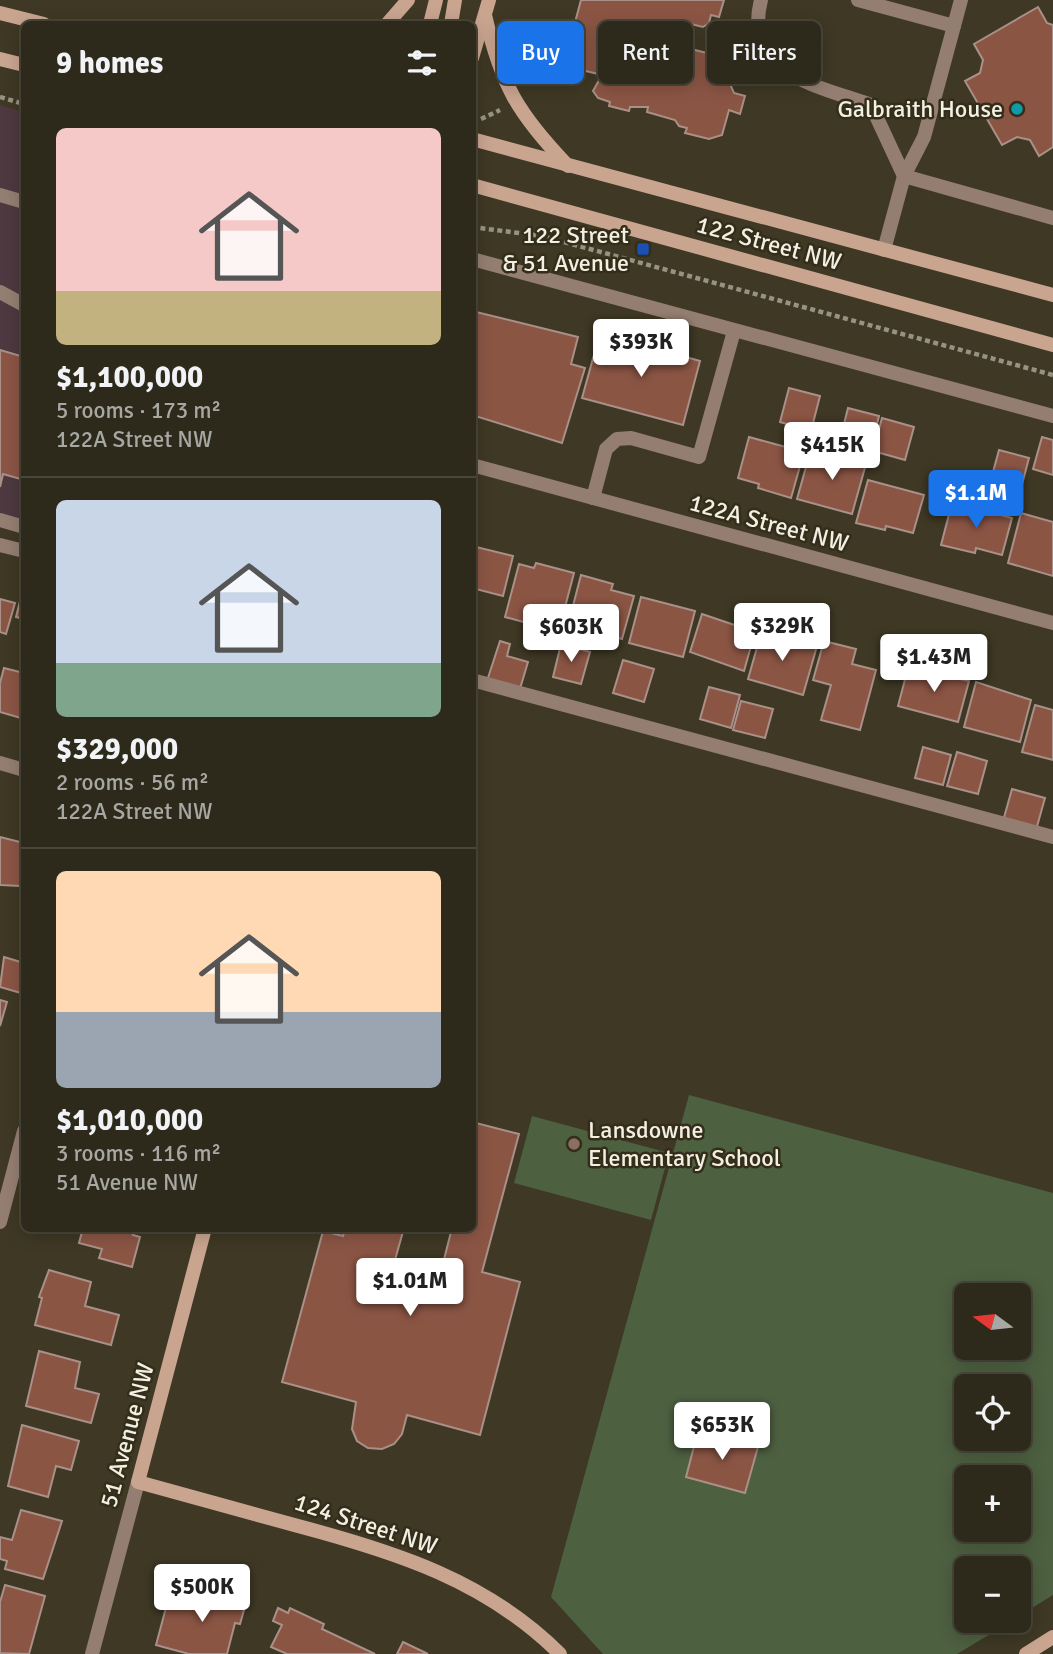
<!DOCTYPE html>
<html lang="en">
<head>
<meta charset="utf-8">
<style>
  :root { --surface:#2e2a1b; --page:#363224; --text:#f1f3f6; --muted:#a7a7a3; --line:#49463a; --accent:#1a73e8 }
  body { margin:0; font-family:Signika,sans-serif; background:var(--page); color:var(--text); height:100vh; display:flex; flex-direction:column; font-size:26px; white-space:nowrap }
  * { box-sizing:border-box; margin:0 }
  p { font-size:23px; color:var(--muted) }
  .icon { flex:none; width:38px; height:38px; fill:none; stroke:currentColor; stroke-width:2; stroke-linecap:round; stroke-linejoin:round }
  .map { position:relative; flex:1; overflow:hidden }
  .drawer { position:absolute; left:21px; top:21px; width:455px; height:1211px; display:flex; flex-direction:column; background:var(--surface); border-radius:10px; box-shadow:0 4px 18px #0003,0 0 0 2px var(--line) }
  .drawer>* { flex:none }
  .banner { position:absolute; left:497px; top:21px; width:450px; height:63px; display:flex; gap:14px }
  .needle { width:46px; rotate:285deg }
  .controls { position:absolute; left:954px; top:1283px; display:grid; gap:14px }
  .controls a { display:grid; place-items:center; width:77px; height:77px; border-radius:10px; background:var(--surface); box-shadow:0 4px 18px #0003,0 0 0 2px var(--line); font-size:35px }
  .price { position:absolute; translate:-50% -60px; padding:0 16px; border-radius:7px; background:#fff; color:#222; font-size:23px; line-height:46px; filter:drop-shadow(0 2px 4px #0008) }
  .price::after { content:''; position:absolute; left:50%; top:42px; width:21px; height:16px; margin-left:-10px; background:inherit; clip-path:polygon(0 0,100% 0,50% 100%) }
  .price.selected { background:var(--accent); color:#fff }
  ul { padding:0; list-style:none }
  li { display:grid; align-content:center; gap:14px; height:371px; padding:0 35px }
  li+li { border-top:2px solid var(--line) }
  li span { display:grid; place-items:center; height:217px; border-radius:10px; color:#555 }
  li>.icon { margin-inline-start:auto }
  span .icon { width:126px; height:126px; fill:#fffc; stroke-width:1 }
  li b { font-size:30px }
  h2 { display:flex; justify-content:space-between; align-items:center; height:84px; padding:0 35px; font-size:30px }
  .tag { padding:0 24px; border-radius:10px; background:var(--surface); box-shadow:0 4px 18px #0003,0 0 0 2px var(--line); font-size:24px; line-height:63px }
  .tag.selected { background:var(--accent); color:#fff }
  .map>svg:first-child { display:block }
  .commercial { fill:#4d393f }
  .green { fill:#4d6040; fill-rule:evenodd }
  .building { fill:#8b5544; stroke:#a99088; stroke-width:2 }
  .lines { fill:none; stroke-linecap:round; stroke-linejoin:round }
  .path { stroke:#979282; stroke-width:4.5; stroke-dasharray:5 3.5; stroke-linecap:butt }
  .lane { stroke:#947e71; stroke-width:14 }
  .street { stroke:#947e71; stroke-width:14 }
  .secondary { stroke:#c9a590; stroke-width:14 }
  .culture-dot { fill:#0f9aa8; stroke:#332d1a; stroke-width:2.5 }
  .transit-dot { fill:#1a4fb4; stroke:#332d1a; stroke-width:2.5 }
  .education-dot { fill:#8d6e63; stroke:#332d1a; stroke-width:2.5 }
  .labels { text-anchor:middle; dominant-baseline:central; stroke-width:5; stroke-linejoin:round; paint-order:stroke }
  .poi-label { font-size:24px; fill:#f2efe3; stroke:#332d1a; text-anchor:end }
  .street-label { font-size:24px; fill:#f2efe3; stroke:#332d1a }
</style>
</head>
<body>
<div class="map">
<svg width="1053" height="1654" viewBox="0 0 1053 1654">
  <rect width="100%" height="100%" fill="#3e3824"/>
  <path class="commercial" d="M0,105L24,112V534L0,527Z"/>
  <g class="green">
    <path d="M689,1095L1053,1193V1595L1019,1616L1018,1568H966V1620L1012,1621L957,1654H603L551,1597ZM966,1295H1018V1348H966ZM966,1386H1018V1438H966ZM966,1477H1018V1530H966Z"/>
    <path d="M532,1116L669,1153L651,1220L514,1183Z"/>
  </g>
  <g class="building">
    <path d="M581,0H724L719,17L711,15L709,23L703,27L682,22L677,39L685,41L683,47L711,54L710,58L716,60L714,66L727,77L734,93L745,96L740,114L729,110L722,135L709,139L685,133L687,128L679,126L675,120L647,112L648,107H630L629,111L609,106L610,102L598,98L593,91L602,75L586,71L576,74L573,83L564,81L567,72L563,63L555,61L558,52L551,45L556,27L562,23L574,26Z"/>
    <path d="M1038,7L1047,23L1053,25V147L1039,156L1030,140L1017,137L1002,145L965,81L980,73L983,60L974,44Z"/>
    <path d="M472,311L578,337L571,364L585,368L562,443L472,415Z"/>
    <path d="M600,333L700,361L683,425L582,398Z"/>
    <path d="M0,350L24,357V480L3,474L0,487Z"/>
    <path d="M789,388L820,396L811,431L780,422Z"/>
    <path d="M848,408L879,416L871,448L840,440Z"/>
    <path d="M882,418L914,427L905,460L873,451Z"/>
    <path d="M749,437L804,452L791,498L758,488L759,484L738,478Z"/>
    <path d="M1042,437L1053,440V475L1033,469Z"/>
    <path d="M811,449L866,464L852,514L797,499Z"/>
    <path d="M999,450L1029,458L1020,492L990,483Z"/>
    <path d="M868,480L924,495L913,533L886,526L885,530L856,523Z"/>
    <path d="M952,503L1012,518L1002,555L976,548L975,553L941,545Z"/>
    <path d="M1021,513L1053,522V576L1008,563Z"/>
    <path d="M472,546L513,556L503,596L472,588Z"/>
    <path d="M536,563L574,573L564,611L544,605L538,626L505,617L519,564L534,568Z"/>
    <path d="M581,575L613,584L611,590L634,596L622,639L568,625Z"/>
    <path d="M24,586V619L16,617Z"/>
    <path d="M641,597L695,611L683,657L629,643Z"/>
    <path d="M0,599L15,603L6,634L0,632Z"/>
    <path d="M702,614L755,632L744,671L690,652Z"/>
    <path d="M762,630L817,646L803,695L748,679Z"/>
    <path d="M500,641L510,644L507,656L528,662L519,692L486,684Z"/>
    <path d="M824,641L856,649L852,664L876,670L860,730L821,720L831,685L813,680Z"/>
    <path d="M561,644L590,652L581,684L553,677Z"/>
    <path d="M623,660L654,669L644,702L613,693Z"/>
    <path d="M4,668L24,673V719L0,712V683Z"/>
    <path d="M908,668L969,681L958,722L898,706Z"/>
    <path d="M976,682L1031,700L1020,742L964,727Z"/>
    <path d="M709,687L740,695L731,728L700,719Z"/>
    <path d="M741,701L773,709L765,738L733,730Z"/>
    <path d="M1035,705L1053,710V760L1022,752Z"/>
    <path d="M923,747L951,755L943,785L915,778Z"/>
    <path d="M957,752L987,761L978,794L947,786Z"/>
    <path d="M1012,789L1045,798L1036,830L1003,821Z"/>
    <path d="M0,837L24,843V867L20,886L0,885Z"/>
    <path d="M4,957L24,963V994L0,987Z"/>
    <path d="M0,1000L7,1002L0,1026Z"/>
    <path d="M472,1122L519,1134L482,1272L520,1282L480,1435L407,1415L402,1434L394,1444L382,1449L368,1448L357,1441L352,1429L356,1402L282,1382L323,1231L343,1236L345,1228H404L393,1267L439,1279L452,1228H472Z"/>
    <path d="M83,1228H135L133,1235L140,1237L132,1267L99,1258L102,1249L79,1243Z"/>
    <path d="M49,1270L91,1282L85,1306L119,1315L111,1345L35,1325L42,1298L39,1297Z"/>
    <path d="M39,1351L80,1362L75,1388L99,1394L91,1423L26,1406Z"/>
    <path d="M22,1425L79,1441L71,1470L56,1466L48,1497L8,1486Z"/>
    <path d="M698,1431L758,1447L745,1493L686,1477Z"/>
    <path d="M21,1510L62,1521L43,1579L5,1569L7,1561L0,1559V1537L12,1540Z"/>
    <path d="M5,1585L45,1596L29,1654L0,1653V1602Z"/>
    <path d="M214,1587L248,1596L240,1624L235,1623L227,1654H189L156,1645L168,1600L208,1611Z"/>
    <path d="M278,1608L288,1613L290,1608L324,1624L322,1629L375,1654H287L271,1647L282,1625L273,1621Z"/>
    <path d="M403,1642L428,1654H397Z"/>
  </g>
  <g class="lines">
    <g class="path">
      <path d="M0,97L24,104"/>
      <path d="M481,119L500,110"/>
      <path d="M472,227L542,236L1053,375"/>
    </g>
    <g class="lane">
      <path d="M761,0C742,74 819,86 871,105L904,176"/>
      <path d="M858,0L954,26"/>
      <path d="M0,195L24,202"/>
      <path d="M884,250L904,176L924,137L961,0"/>
      <path d="M472,259L1053,416"/>
      <path d="M0,292L24,305"/>
      <path d="M593,498L606,449L617,439L631,438L699,457L734,331"/>
      <path d="M0,520L24,527"/>
      <path d="M0,545L24,551"/>
      <path d="M472,680L1053,837"/>
      <path d="M0,1222L24,1131"/>
    </g>
    <g class="street">
      <path d="M904,176L1053,218"/>
      <path d="M472,465L1053,623"/>
      <path d="M0,763L24,770"/>
      <path d="M92,1654L138,1482"/>
    </g>
    <g class="secondary">
      <path d="M0,13L44,24"/>
      <path d="M485,15C501,85 518,114 568,166"/>
      <path d="M387,24L408,0"/>
      <path d="M430,24L436,0"/>
      <path d="M451,24L455,0"/>
      <path d="M472,58L489,0"/>
      <path d="M0,59L24,65"/>
      <path d="M472,139L1053,295"/>
      <path d="M472,185L1053,345"/>
      <path d="M205,1228L138,1482C191,1497 245,1511 298,1526C396,1552 487,1581 560,1654"/>
      <path d="M1026,1654L1053,1637"/>
    </g>
  </g>
  <circle class="culture-dot" cx="1017" cy="109" r="7"/>
  <rect class="transit-dot" x="636" y="242" width="14" height="14" rx="3.5"/>
  <circle class="education-dot" cx="574" cy="1144" r="7"/>
  <g class="labels">
    <g class="poi-label">
      <text x="1003" y="109">Galbraith House</text>
      <text x="629" y="235">122 Street<tspan x="629" dy="28">&amp; 51 Avenue</tspan></text>
      <text x="588" y="1130" text-anchor="start">Lansdowne<tspan x="588" dy="28">Elementary School</tspan></text>
    </g>
    <g class="street-label">
      <text transform="translate(769 243) rotate(15)">122 Street NW</text>
      <text transform="translate(769 523) rotate(15)">122A Street NW</text>
      <text transform="translate(127 1435) rotate(-75)">51 Avenue NW</text>
      <text transform="translate(366 1524) rotate(18)">124 Street NW</text>
    </g>
  </g>
</svg>
<div class="controls">
<a><svg class="needle" viewBox="-14 -14 28 28"><path d="M0-13l5 13h-10z" fill="#e53935"/><path d="M0 13l5-13h-10z" fill="#a7a7a3"/></svg></a>
<a><svg class="icon" aria-label="locate" viewBox="0 0 24 24"><circle cx="12" cy="12" r="6"/><path d="M12 2v4M12 18v4M2 12h4M18 12h4"/></svg></a>
<a>+</a>
<a>−</a>
</div>
<b class="price" style="left:641px;top:379px">$393K</b>
<b class="price" style="left:832px;top:482px">$415K</b>
<b class="price selected" style="left:976px;top:530px">$1.1M</b>
<b class="price" style="left:782px;top:663px">$329K</b>
<b class="price" style="left:571px;top:664px">$603K</b>
<b class="price" style="left:934px;top:694px">$1.43M</b>
<b class="price" style="left:410px;top:1318px">$1.01M</b>
<b class="price" style="left:722px;top:1462px">$653K</b>
<b class="price" style="left:202px;top:1624px">$500K</b>
<div class="banner">
<a class="tag selected">Buy</a>
<a class="tag">Rent</a>
<a class="tag">Filters</a>
</div>
<section class="drawer">
<h2>9 homes<svg class="icon" aria-label="filters" viewBox="0 0 24 24"><path d="M4 7h16M4 17h16"/><circle cx="9" cy="7" r="2"/><circle cx="15" cy="17" r="2"/></svg></h2>
<ul>
<li><span style="background:linear-gradient(#f6c9c9 75%,#c2b280 0)"><svg class="icon" aria-label="home" viewBox="0 0 24 24"><path d="M3 11l9-7 9 7M6 9v11h12V9"/></svg></span><div><b>$1,100,000</b><p>5 rooms · 173 m²</p><p>122A Street NW</p></div></li>
<li><span style="background:linear-gradient(#c9d6e8 75%,#7fa58c 0)"><svg class="icon" aria-label="home" viewBox="0 0 24 24"><path d="M3 11l9-7 9 7M6 9v11h12V9"/></svg></span><div><b>$329,000</b><p>2 rooms · 56 m²</p><p>122A Street NW</p></div></li>
<li><span style="background:linear-gradient(#ffd9b3 65%,#9aa5b1 0)"><svg class="icon" aria-label="home" viewBox="0 0 24 24"><path d="M3 11l9-7 9 7M6 9v11h12V9"/></svg></span><div><b>$1,010,000</b><p>3 rooms · 116 m²</p><p>51 Avenue NW</p></div></li>
</ul>
</section>
</div>
</body>
</html>
